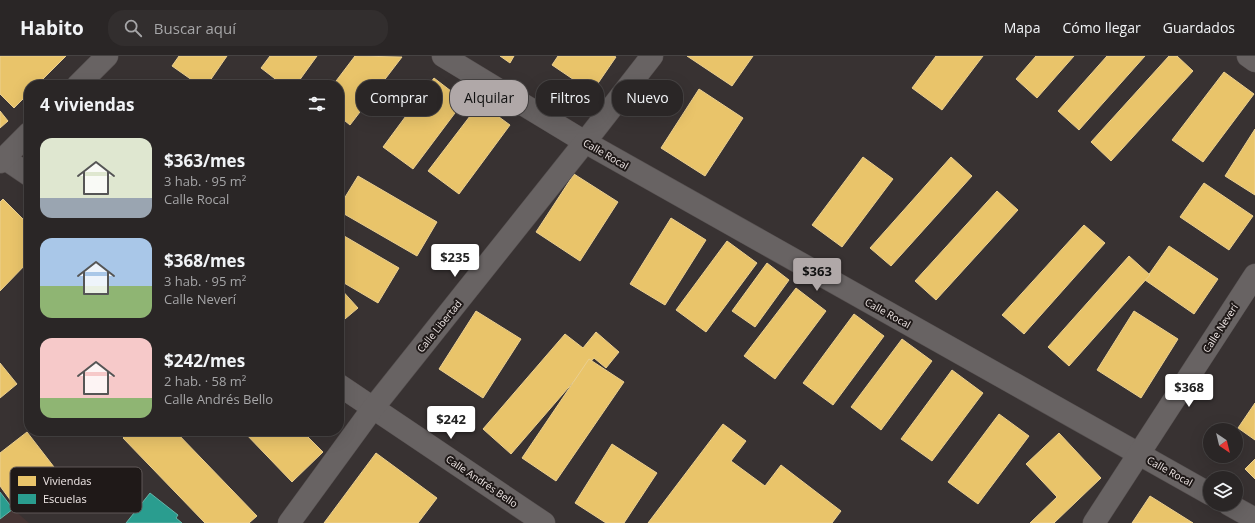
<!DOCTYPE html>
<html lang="es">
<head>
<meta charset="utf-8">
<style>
  :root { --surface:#2a2626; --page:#322e2e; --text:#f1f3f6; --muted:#a5a5a7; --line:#464343; --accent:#b0a8a8 }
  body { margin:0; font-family:"Open Sans",sans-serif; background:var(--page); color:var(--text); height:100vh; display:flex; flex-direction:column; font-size:15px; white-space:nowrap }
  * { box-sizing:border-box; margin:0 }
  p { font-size:13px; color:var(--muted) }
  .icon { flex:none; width:22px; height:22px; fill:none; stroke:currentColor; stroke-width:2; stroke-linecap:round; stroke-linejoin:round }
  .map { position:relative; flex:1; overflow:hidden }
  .sheet { position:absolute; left:24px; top:24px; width:320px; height:356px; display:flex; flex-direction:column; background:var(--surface); border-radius:16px; box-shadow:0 4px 16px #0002,0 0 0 1px var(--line) }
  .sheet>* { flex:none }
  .guide { position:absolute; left:356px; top:24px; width:380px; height:36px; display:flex; gap:8px }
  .needle { width:26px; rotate:145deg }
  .buttons { position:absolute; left:1203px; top:367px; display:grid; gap:8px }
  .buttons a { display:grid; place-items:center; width:40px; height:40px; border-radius:50%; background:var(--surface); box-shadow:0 4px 16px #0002,0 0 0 1px var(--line); font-size:20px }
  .price { position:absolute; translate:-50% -34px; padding:0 9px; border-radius:4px; background:#fff; color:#222; font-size:13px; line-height:26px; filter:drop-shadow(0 1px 2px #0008) }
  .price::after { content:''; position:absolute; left:50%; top:24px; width:12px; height:9px; margin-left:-6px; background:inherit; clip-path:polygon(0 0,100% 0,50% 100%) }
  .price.selected { background:var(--accent); color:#111 }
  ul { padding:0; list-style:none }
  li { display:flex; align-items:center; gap:12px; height:100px; padding:0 16px }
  li span { display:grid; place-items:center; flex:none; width:112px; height:80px; border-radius:12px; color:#555 }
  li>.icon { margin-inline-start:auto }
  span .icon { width:48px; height:48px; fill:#fffc; stroke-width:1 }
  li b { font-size:17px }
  h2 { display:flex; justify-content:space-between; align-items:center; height:48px; padding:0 16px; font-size:17px }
  .chip { padding:0 14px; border-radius:16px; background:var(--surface); box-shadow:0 4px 16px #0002,0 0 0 1px var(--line); font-size:14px; line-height:36px }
  .chip.selected { background:var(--accent); color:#111 }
  header { display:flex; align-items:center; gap:24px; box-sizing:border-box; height:56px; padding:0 20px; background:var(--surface); border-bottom:1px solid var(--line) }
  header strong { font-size:19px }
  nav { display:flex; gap:22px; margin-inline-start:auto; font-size:14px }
  .search { width:280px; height:36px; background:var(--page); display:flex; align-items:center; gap:10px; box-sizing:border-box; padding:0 14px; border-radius:16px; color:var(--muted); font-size:15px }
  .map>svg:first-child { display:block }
  .built { fill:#453433 }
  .homes { fill:#e9c46a; stroke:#ebcf90 }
  .schools { fill:#2a9d8f; stroke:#65b4a9 }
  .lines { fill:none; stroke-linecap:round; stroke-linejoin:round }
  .minor-casing { stroke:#565050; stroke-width:23 }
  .minor { stroke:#686363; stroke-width:22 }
  .labels { text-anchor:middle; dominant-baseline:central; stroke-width:4; stroke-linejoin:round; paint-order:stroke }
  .street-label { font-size:10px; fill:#f0e8e7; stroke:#1f1918 }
  .key { fill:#1f1918; stroke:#5e5756; stroke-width:1 }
  .key-label { font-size:11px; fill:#f0e8e7 }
</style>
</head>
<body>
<header>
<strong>Habito</strong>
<div class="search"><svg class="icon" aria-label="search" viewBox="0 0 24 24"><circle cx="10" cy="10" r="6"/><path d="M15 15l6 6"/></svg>Buscar aquí</div>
<nav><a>Mapa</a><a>Cómo llegar</a><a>Guardados</a></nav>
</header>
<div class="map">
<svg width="1255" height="467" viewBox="0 0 1255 467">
  <rect width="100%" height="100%" fill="#383232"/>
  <path class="built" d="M13,453L29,467H0V463Z"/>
  <g class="homes">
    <path d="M0,0H66L37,29H29V37L14,52L0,38Z"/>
    <path d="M179,0H227L207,29H199L172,10Z"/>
    <path d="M270,0H317L296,29H283L261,12Z"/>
    <path d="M355,0L402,1L350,69L339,60V29H333Z"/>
    <path d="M500,0H514L510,7Z"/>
    <path d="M558,0H614L616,1L592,36L552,9Z"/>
    <path d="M687,0H753L732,30Z"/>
    <path d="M936,0H983L942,54L912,32Z"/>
    <path d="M1036,0H1074L1037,42L1016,23Z"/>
    <path d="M1107,0H1145L1079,74L1058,55Z"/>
    <path d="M1169,0H1177L1193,15L1111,105L1091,86Z"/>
    <path d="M1224,16L1254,38L1203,106L1172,84Z"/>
    <path d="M434,22L464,45L413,113L383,91Z"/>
    <path d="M699,33L743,62L705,120L661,92Z"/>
    <path d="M480,47L510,69L459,138L428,115Z"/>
    <path d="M0,55L8,65L0,72Z"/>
    <path d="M1255,73V139L1225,120Z"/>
    <path d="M863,101L893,123L842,191L812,169Z"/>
    <path d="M951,101L972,120L891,210L870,192Z"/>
    <path d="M574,118L618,146L580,205L536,176Z"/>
    <path d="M358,120L437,166L417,200L339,155V151Z"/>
    <path d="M1204,127L1253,160L1229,194L1180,161Z"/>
    <path d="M997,135L1018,154L936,244L915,225Z"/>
    <path d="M3,143L29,169V205L0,235V146Z"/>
    <path d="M671,162L706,184L665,249L630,228Z"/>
    <path d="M1084,169L1105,187L1024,278L1002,259Z"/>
    <path d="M339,177L399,212L378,247L339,224Z"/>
    <path d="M727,185L757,207L706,276L676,254Z"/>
    <path d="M1169,190L1218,223L1194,258L1145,224Z"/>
    <path d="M1129,200L1150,219L1069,310L1048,291Z"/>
    <path d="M767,207L789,224L755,271L732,255Z"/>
    <path d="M339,231L358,252L339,268Z"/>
    <path d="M796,232L826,255L775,323L744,300Z"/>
    <path d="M476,255L521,283L483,342L439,313Z"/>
    <path d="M1134,255L1178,283L1141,342L1097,314Z"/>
    <path d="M854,258L884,280L833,349L803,327Z"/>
    <path d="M596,276L619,296L606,312L594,302L511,398L483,373L565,278L583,292Z"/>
    <path d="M902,283L932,305L881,374L851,351Z"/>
    <path d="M589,303L624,326L556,425L522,402Z"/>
    <path d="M0,307L17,328L0,342Z"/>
    <path d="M952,314L983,337L932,405L901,383Z"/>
    <path d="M1255,347V384L1238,372Z"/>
    <path d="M999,358L1029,380L978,448L948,426Z"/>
    <path d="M723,368L746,385L731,405L765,430L781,409L841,455L832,467H648Z"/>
    <path d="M130,375H175L257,460L249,467H205L123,382Z"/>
    <path d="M243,375H302L323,396L292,426Z"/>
    <path d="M27,376L54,411L11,445L0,430V397Z"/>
    <path d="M1059,377L1101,422L1054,467H1030L1057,441L1026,408Z"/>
    <path d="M612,388L657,417L624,467H606L575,447Z"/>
    <path d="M376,397L437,442L418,467H324Z"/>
    <path d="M1255,403V423L1245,413Z"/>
    <path d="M1150,440L1193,467H1132Z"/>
  </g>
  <g class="schools">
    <path d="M0,436L13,453L0,463Z"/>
    <path d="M150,437L178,459L176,462L182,467H126Z"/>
  </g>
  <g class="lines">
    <g class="minor-casing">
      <g id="minor">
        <path d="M443,0L585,86L1210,438"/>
        <path d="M1248,0L1255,5"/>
        <path d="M78,29L107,0"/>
        <path d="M4,102L29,119"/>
        <path d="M0,106L29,77"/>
        <path d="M339,329L544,467"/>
        <path d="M1228,448L1255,463"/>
        <path d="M289,467L373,352L585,86L652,0"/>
        <path d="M1094,467L1255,219"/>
      </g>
    </g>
    <use href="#minor" class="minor"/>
  </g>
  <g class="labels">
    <g class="street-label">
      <text transform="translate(606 98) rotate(30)">Calle Rocal</text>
      <text transform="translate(888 257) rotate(29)">Calle Rocal</text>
      <text transform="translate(439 270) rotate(-51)">Calle Libertad</text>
      <text transform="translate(1220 272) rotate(-57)">Calle Neverí</text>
      <text transform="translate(1170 415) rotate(29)">Calle Rocal</text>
      <text transform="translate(482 425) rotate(34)">Calle Andrés Bello</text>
    </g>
  </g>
  <rect x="10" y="411" width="132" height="46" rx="6" class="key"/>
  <rect x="18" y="420" width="18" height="10" fill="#e9c46a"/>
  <rect x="18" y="438" width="18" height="10" fill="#2a9d8f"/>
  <g class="key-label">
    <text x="43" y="429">Viviendas</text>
    <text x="43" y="447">Escuelas</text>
  </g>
</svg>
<div class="buttons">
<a><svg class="needle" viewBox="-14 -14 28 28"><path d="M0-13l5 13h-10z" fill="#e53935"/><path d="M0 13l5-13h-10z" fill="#a5a5a7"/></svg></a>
<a><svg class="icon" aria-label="layers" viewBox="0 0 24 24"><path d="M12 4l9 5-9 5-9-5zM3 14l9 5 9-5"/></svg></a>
</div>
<b class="price" style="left:455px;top:222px">$235</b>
<b class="price selected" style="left:817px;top:236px">$363</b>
<b class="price" style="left:1189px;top:352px">$368</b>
<b class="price" style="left:451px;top:384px">$242</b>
<div class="guide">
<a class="chip">Comprar</a>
<a class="chip selected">Alquilar</a>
<a class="chip">Filtros</a>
<a class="chip">Nuevo</a>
</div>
<section class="sheet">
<h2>4 viviendas<svg class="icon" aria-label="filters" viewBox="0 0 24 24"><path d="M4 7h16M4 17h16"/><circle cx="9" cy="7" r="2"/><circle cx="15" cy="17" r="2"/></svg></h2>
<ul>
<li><span style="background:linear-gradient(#dfe7d0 75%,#9aa5b1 0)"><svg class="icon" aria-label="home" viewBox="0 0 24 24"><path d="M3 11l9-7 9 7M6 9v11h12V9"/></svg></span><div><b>$363/mes</b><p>3 hab. · 95 m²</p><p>Calle Rocal</p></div></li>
<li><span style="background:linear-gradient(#a9c7e8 60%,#8fb573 0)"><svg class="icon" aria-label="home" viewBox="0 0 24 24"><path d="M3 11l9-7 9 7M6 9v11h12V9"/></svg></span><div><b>$368/mes</b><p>3 hab. · 95 m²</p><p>Calle Neverí</p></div></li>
<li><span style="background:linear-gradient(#f6c9c9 75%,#8fb573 0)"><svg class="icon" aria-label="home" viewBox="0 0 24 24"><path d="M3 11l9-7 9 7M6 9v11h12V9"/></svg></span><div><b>$242/mes</b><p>2 hab. · 58 m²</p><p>Calle Andrés Bello</p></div></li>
</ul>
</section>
</div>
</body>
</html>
